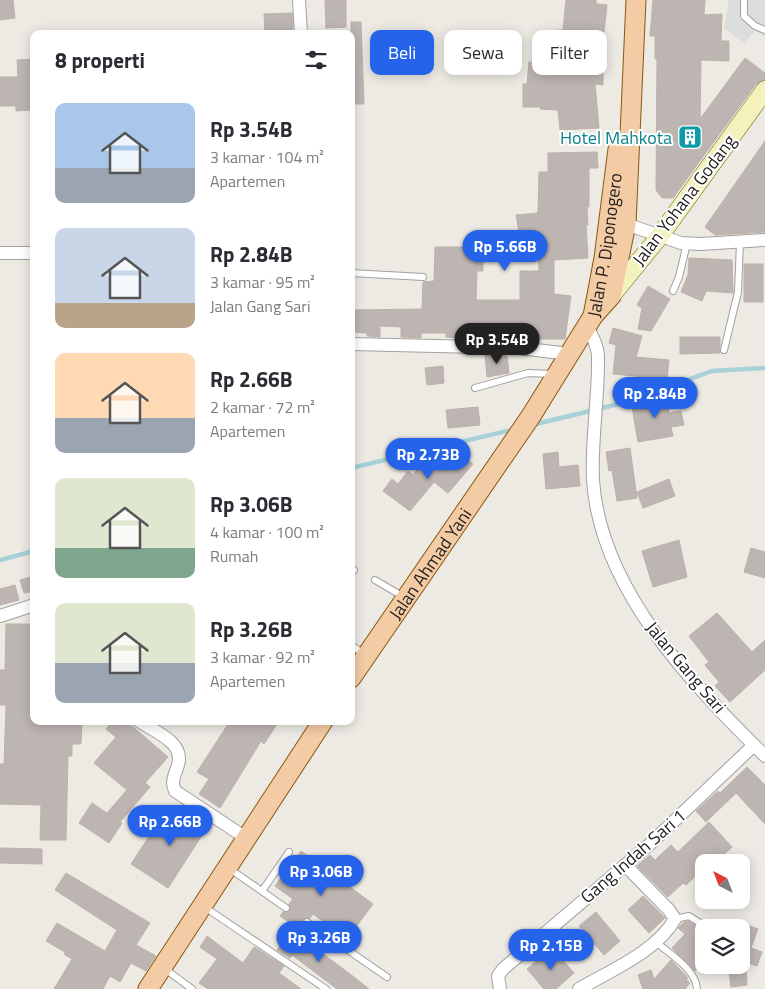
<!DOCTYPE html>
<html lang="id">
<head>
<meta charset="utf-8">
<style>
  :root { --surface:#fff; --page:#f7f7f7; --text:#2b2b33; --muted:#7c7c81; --accent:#2563eb }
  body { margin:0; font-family:"Titillium Web",sans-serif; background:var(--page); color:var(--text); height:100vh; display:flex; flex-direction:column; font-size:19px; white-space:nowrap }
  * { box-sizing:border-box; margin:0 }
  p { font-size:16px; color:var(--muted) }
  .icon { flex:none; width:28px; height:28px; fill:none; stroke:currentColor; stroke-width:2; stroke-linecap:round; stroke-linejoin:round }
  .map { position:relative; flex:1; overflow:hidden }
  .side { position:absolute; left:30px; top:30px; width:325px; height:695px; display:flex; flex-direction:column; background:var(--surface); border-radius:10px; box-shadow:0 2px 12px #0003 }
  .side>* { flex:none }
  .banner { position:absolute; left:370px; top:30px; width:320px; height:45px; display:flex; gap:10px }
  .needle { width:32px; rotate:318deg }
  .tools { position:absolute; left:695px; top:854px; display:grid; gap:10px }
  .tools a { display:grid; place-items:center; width:55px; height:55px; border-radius:10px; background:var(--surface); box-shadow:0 2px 12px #0003; font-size:25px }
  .price { position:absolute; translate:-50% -42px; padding:0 11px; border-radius:18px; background:var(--accent); color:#fff; font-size:16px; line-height:32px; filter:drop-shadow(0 1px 2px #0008) }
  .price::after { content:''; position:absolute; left:50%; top:30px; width:15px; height:11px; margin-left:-8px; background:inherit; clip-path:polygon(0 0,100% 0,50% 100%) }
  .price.on { background:#222; color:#fff }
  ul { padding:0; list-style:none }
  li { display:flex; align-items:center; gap:15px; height:125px; padding:0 25px }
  li span { display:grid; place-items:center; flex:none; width:140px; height:100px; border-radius:10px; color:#555 }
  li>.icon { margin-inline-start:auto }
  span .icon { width:60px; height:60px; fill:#fffc; stroke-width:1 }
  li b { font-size:21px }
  h2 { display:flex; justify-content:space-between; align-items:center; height:60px; padding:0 25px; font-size:21px }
  .pill { padding:0 18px; border-radius:10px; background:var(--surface); box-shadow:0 2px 12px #0003; font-size:18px; line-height:45px }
  .pill.on { background:var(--accent); color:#fff }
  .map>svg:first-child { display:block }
  .parking { fill:#ddd }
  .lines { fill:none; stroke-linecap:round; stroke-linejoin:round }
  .stream { stroke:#a8d0d7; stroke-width:4.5 }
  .building { fill:#bdb5b1; stroke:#beb0a8 }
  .service-casing { stroke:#a1a1a1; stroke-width:8 }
  .minor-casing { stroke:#a1a1a1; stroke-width:14 }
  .secondary-casing { stroke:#666a0f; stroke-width:19 }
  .primary-casing { stroke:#89570e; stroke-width:21 }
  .service { stroke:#fff; stroke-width:6 }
  .minor { stroke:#fff; stroke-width:12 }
  .secondary { stroke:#f3f2bc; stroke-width:18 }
  .primary { stroke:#f3cba4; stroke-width:19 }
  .labels { text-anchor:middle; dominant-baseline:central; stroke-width:4; stroke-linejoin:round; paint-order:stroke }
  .culture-label { font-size:18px; fill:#0d838f; stroke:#fff; text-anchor:end }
  .street-label { font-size:18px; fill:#1d1d1d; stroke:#fff }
</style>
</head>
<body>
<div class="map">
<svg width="765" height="989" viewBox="0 0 765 989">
  <rect width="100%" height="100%" fill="#edeae4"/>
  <path class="parking" d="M729,0H765V37L755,31L744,43L724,28Z"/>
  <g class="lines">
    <g class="stream">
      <path d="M532,425L623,403L712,371L765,368"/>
      <path d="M351,468L515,429"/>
      <path d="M0,560L34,551"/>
    </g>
  </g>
  <g class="building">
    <path d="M0,0H13L15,18L0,20Z"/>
    <path d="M325,0H346V27L326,28Z"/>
    <path d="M566,0H596V4L607,5L604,32H598L595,69H603V85L595,84L599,128L560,130L558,110L540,109L541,107H523V84H527L529,62L554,64L558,30H563Z"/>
    <path d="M653,0H705L704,15L722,14L721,41H729V61L701,60L700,119L745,58L765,73V80L756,84L673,198H662L656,190L657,59H655V36H650Z"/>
    <path d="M292,13L293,33L265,34L264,14Z"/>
    <path d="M351,22H361L364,104H351Z"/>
    <path d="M34,59V84L30,85L31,110L16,111V106H0V77H18L17,60Z"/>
    <path d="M765,141V232L715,235L705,227Z"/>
    <path d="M597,152L598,168H589V207H587L588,225H586L588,258L554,260V294L571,296L565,339H534V342L461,338L446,337V333H421V338L401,337V327L380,326V337L367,336V333L351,332L352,310L422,309L423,282L434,281L435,247H483V271H477L476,300H520V271H539L538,243L521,244L516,215L538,213L539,172H548V153Z"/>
    <path d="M689,258L732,260L733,293L706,291L702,301L681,292L688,275Z"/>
    <rect x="744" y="264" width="19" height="38"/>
    <path d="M648,286L670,299L651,331L638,329L642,308L637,305Z"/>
    <path d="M613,328L642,336L636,357L669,360L667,379L613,374L616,345L609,343Z"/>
    <path d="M680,337H720V353L680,354Z"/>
    <path d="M485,355L507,356L509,373L487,377Z"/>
    <path d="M443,366L444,383L427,385L425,368Z"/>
    <path d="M666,396L669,413L681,411L684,425L671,427L673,436L638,442L631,401Z"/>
    <path d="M478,407L480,425L448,428L446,410Z"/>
    <path d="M630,448L637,498L617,501L612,470L609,471L606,452Z"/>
    <path d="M455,451L473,464L448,493L434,482L410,511L383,491L392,479L398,484L408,471L413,475L427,456L443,468Z"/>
    <path d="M558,452L559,467L578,465L580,486L546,489L543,454Z"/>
    <path d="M669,479L675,496L643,508L637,492Z"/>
    <path d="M679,540L687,577L653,587L642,551Z"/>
    <path d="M751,548L765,552V578L744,572Z"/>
    <path d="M34,576V591L24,593L20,580Z"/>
    <path d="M15,585L19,600L0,605V589Z"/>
    <path d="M717,613L752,652L765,640V670L730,702L715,686L719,682L705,665L709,662L689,636Z"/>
    <path d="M6,624H34V722L82,723L81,744H72V756H68L66,840H40L41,805L0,804V764H4L6,705H0V670H5Z"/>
    <path d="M113,721H126L168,757L145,783L150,787L120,822L122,823L109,843L79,823L92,803L107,813L127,790L94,763L116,737L106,729Z"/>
    <path d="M230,721H279L264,744L261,741L220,808L199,794L209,779L197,772Z"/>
    <path d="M747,767L765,785V824L736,793L706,822L696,811L718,791L720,793Z"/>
    <path d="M175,805L208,826L168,888L131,864L150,835L154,838Z"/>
    <path d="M709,822L732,847L716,862H704V868L686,885L683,883L668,897L637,866L650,855L655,860L671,845L678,852Z"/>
    <path d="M0,848L42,849V864L0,863Z"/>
    <path d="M301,851L373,904L347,939L313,914L310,918L303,919L304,926L301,931L280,916L283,912L290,911L289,904L293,899L275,886Z"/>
    <path d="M66,873L150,923L136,945L156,956L146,971L131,963L120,982L110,976L103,989H54L72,959L64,954L65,952L46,941L57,923L105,951L117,930L55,890Z"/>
    <path d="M643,896L665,918L649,933L628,910Z"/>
    <path d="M596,912L620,941L604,955L579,926Z"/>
    <path d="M688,921L704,931V961L695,971L672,948L685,934L678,928L684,922Z"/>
    <path d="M741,923L758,929L751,948L762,952L757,966L745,962L743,969H746L747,985L731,987L729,971L741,969Z"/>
    <path d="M291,930L354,977L369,989H337L292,955L290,958L277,950Z"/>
    <path d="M207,936L243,963L254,947L284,966L279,973L301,989H208L199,983L217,959L200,947Z"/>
    <path d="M552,948L574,973L556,989H544L527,969Z"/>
    <path d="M671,960L688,978L686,980L690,983L685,989H643L638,975L651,970L654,979Z"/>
  </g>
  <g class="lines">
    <g class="service-casing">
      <g id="service">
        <path d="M744,0V16L755,26L765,30"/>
        <path d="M351,273L423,277"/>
        <path d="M673,291L679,277L687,243"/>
        <path d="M724,350L738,292L740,242"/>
        <path d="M475,388L528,373L553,374"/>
        <path d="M351,570H354"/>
        <path d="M375,580L404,597"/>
        <path d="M351,645L365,655"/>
        <path d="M230,869L286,908"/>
        <path d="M262,891L289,852"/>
        <path d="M203,906L326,989"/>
        <path d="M675,919L689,916L708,928"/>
        <path d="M307,922L387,977"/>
        <path d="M655,941C669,954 696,969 697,989"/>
        <path d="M165,969L192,989"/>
      </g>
    </g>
    <g class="minor-casing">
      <g id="minor">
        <path d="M299,0L301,34"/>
        <path d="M626,224L681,243L701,244L765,240"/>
        <path d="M0,253H34"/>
        <path d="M587,327C592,335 597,345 598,355C599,396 591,439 593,480C600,589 692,684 765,756"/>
        <path d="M351,344L519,348L570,354"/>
        <path d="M0,616L34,605"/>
        <path d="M139,721C157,733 187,743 177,768C174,777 171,782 175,791L246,838"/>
        <path d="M500,989L498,976L503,969L650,844L754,745"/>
        <path d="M579,989C611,970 656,952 675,919L669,910L625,865"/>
      </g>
    </g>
    <g class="secondary-casing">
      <path id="secondary" d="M607,296H611L659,237L765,90"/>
    </g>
    <g class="primary-casing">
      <g id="primary">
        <path id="s1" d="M593,316L604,258L618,149"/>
        <path id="s2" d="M351,678L531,416L593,316L611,296L626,224L636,0"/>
        <path d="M148,989L323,721"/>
      </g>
    </g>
    <use href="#service" class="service"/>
    <use href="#minor" class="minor"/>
    <use href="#secondary" class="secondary"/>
    <use href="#primary" class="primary"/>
  </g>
  <defs>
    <g id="building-square" transform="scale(1.25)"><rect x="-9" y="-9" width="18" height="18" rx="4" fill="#0f9aa8" stroke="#fff"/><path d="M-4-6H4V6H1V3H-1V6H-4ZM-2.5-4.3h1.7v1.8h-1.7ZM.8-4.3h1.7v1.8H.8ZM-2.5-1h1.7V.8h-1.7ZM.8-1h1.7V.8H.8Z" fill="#fff"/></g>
  </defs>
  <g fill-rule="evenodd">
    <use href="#building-square" x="690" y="137"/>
  </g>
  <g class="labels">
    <g class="culture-label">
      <text x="672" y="137">Hotel Mahkota</text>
    </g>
    <g class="street-label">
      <text transform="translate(684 200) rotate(-53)">Jalan Yohana Godang</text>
      <text stroke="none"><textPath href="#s1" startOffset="72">Jalan P. Diponogero</textPath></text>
      <text stroke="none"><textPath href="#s2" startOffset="139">Jalan Ahmad Yani</textPath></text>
      <text transform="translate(686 667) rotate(50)">Jalan Gang Sari</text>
      <text transform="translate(633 856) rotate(-41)">Gang Indah Sari 1</text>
    </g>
  </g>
</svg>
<div class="tools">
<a><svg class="needle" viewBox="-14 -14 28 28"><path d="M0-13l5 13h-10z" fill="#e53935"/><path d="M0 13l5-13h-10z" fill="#7c7c81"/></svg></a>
<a><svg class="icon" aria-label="layers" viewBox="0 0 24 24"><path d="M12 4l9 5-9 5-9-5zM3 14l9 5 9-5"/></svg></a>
</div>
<b class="price" style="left:505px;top:272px">Rp 5.66B</b>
<b class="price on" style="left:497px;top:365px">Rp 3.54B</b>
<b class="price" style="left:655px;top:419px">Rp 2.84B</b>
<b class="price" style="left:428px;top:480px">Rp 2.73B</b>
<b class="price" style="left:170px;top:847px">Rp 2.66B</b>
<b class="price" style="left:321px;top:897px">Rp 3.06B</b>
<b class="price" style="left:319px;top:963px">Rp 3.26B</b>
<b class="price" style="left:551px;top:971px">Rp 2.15B</b>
<div class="banner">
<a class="pill on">Beli</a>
<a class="pill">Sewa</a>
<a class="pill">Filter</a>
</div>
<section class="side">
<h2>8 properti<svg class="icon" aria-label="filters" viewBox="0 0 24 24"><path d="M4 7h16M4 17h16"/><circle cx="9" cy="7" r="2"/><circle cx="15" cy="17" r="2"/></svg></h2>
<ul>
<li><span style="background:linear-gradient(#a9c7e8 65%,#9aa5b1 0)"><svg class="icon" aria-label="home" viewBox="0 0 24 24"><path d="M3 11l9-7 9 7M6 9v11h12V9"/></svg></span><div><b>Rp 3.54B</b><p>3 kamar · 104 m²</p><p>Apartemen</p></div></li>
<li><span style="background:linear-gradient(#c9d6e8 75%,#b9a48a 0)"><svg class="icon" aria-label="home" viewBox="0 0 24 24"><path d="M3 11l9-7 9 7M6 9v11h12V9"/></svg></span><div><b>Rp 2.84B</b><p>3 kamar · 95 m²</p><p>Jalan Gang Sari</p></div></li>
<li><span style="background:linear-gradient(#ffd9b3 65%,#9aa5b1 0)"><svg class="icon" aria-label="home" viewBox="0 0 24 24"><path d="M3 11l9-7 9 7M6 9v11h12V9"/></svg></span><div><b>Rp 2.66B</b><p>2 kamar · 72 m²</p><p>Apartemen</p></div></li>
<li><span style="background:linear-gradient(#dfe7d0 70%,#7fa58c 0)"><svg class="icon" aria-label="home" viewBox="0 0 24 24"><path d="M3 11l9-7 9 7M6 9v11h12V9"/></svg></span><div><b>Rp 3.06B</b><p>4 kamar · 100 m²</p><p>Rumah</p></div></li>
<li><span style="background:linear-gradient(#dfe7d0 60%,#9aa5b1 0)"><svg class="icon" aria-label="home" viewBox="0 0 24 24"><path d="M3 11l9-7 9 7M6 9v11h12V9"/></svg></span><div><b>Rp 3.26B</b><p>3 kamar · 92 m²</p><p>Apartemen</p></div></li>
</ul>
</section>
</div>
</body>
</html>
